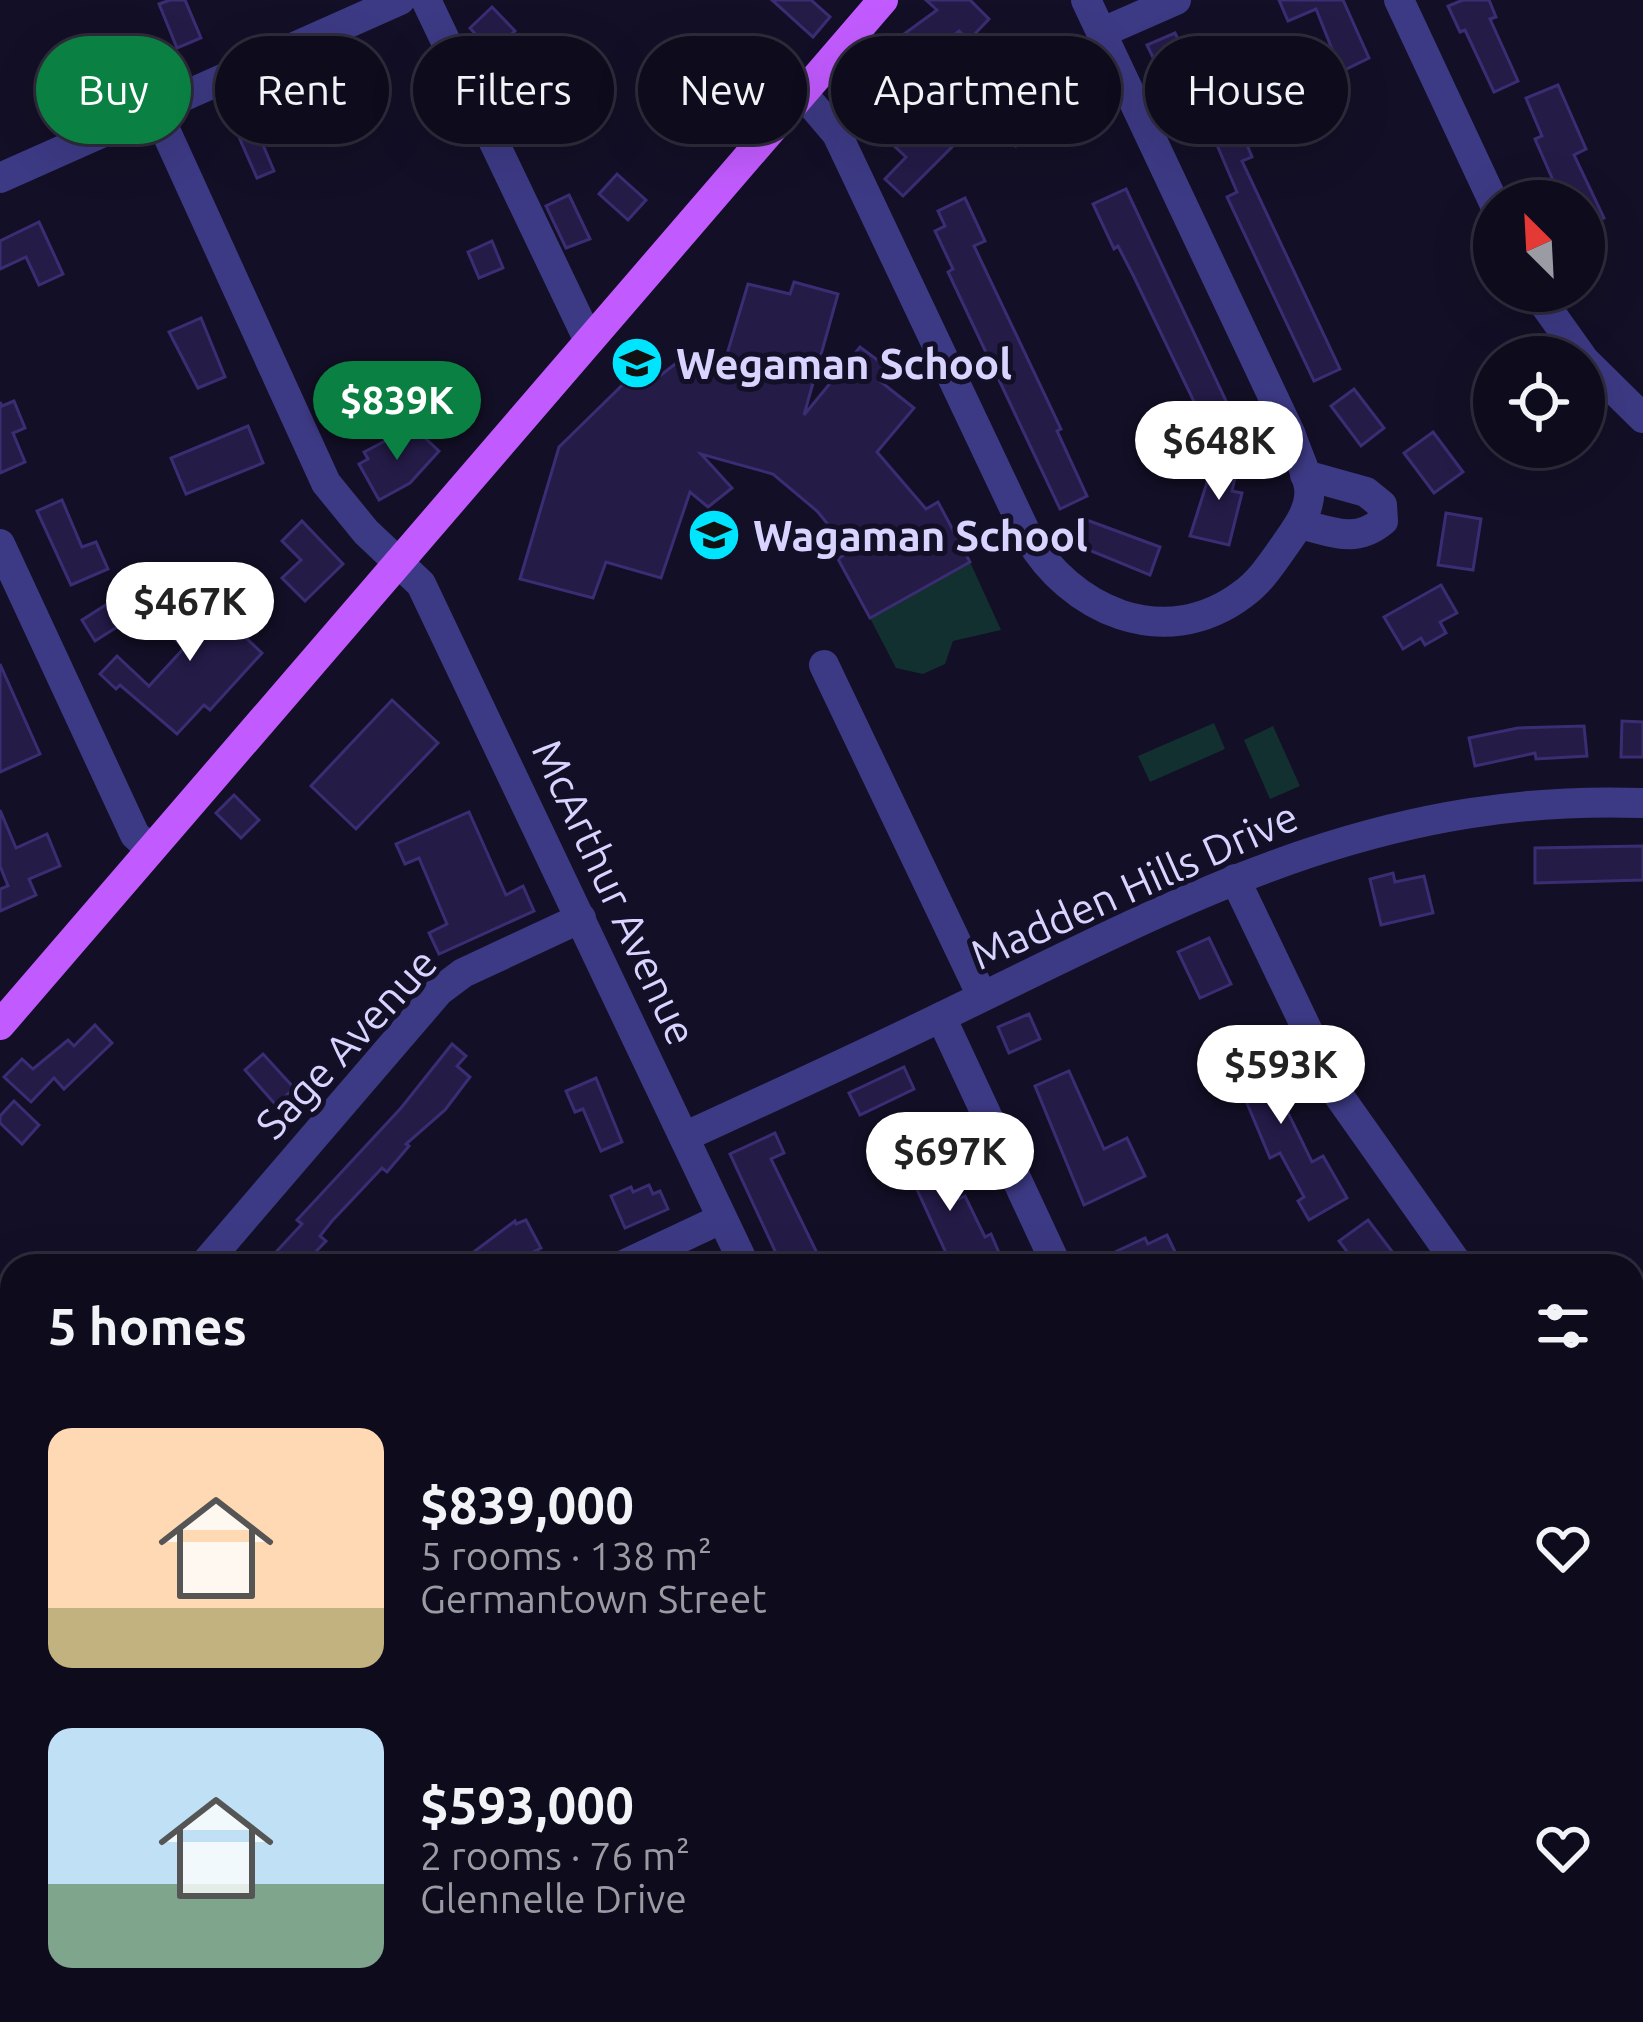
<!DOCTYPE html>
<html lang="en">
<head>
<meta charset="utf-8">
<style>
  :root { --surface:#0e0b1c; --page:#171425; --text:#f1f3f6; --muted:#9b9ba3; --line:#2e2b3b; --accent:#0b8043 }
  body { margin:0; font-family:Ubuntu,sans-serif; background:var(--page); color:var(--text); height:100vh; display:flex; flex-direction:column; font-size:45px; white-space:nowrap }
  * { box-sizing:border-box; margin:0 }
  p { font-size:39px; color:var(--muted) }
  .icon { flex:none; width:66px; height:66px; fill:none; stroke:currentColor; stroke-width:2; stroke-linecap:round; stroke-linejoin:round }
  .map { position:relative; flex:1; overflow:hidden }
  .side { position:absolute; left:0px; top:1254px; width:1644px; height:768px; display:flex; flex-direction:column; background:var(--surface); border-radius:36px 36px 0 0; box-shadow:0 12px 48px #0002,0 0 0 3px var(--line) }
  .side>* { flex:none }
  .top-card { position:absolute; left:36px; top:36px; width:1572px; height:108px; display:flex; gap:24px }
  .needle { width:78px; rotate:336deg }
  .controls { position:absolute; left:1473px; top:180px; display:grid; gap:24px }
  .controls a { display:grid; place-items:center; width:132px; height:132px; border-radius:50%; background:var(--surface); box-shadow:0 12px 48px #0002,0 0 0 3px var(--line); font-size:60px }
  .price { position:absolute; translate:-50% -102px; padding:0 27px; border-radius:42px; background:#fff; color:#222; font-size:39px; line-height:78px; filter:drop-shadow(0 3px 6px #0008) }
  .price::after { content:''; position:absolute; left:50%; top:72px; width:36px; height:27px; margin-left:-18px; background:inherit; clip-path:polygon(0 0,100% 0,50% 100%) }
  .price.current { background:var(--accent); color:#fff }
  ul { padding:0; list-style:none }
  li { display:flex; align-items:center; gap:36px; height:300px; padding:0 48px }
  li span { display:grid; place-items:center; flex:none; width:336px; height:240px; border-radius:24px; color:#555 }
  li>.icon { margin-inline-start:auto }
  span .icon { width:144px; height:144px; fill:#fffc; stroke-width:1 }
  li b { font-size:51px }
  h2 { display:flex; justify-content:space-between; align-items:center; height:144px; padding:0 48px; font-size:51px }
  .pill { padding:0 42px; border-radius:54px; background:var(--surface); box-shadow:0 12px 48px #0002,0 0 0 3px var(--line); font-size:42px; line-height:108px }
  .pill.current { background:var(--accent); color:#fff }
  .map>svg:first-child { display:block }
  .green { fill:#12302f }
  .building { fill:#241b47; stroke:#3b2d73; stroke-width:3 }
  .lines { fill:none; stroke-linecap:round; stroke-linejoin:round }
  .minor { stroke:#3d3a85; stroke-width:30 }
  .major { stroke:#c25bff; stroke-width:30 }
  .labels { text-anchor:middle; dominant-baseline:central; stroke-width:10; stroke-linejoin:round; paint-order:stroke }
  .poi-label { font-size:42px; font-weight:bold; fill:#d9d4ff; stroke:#130f26; text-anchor:start }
  .street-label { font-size:42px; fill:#d9d4ff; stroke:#130f26 }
</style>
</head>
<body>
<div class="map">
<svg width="1643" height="2022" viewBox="0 0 1643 2022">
  <rect width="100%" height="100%" fill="#130f26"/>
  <g class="green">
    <path d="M970,562L1001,630L953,641L945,664L923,674L896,668L870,618Z"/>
    <path d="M1214,723L1225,749L1150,782L1138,756Z"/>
    <path d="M1273,726L1300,786L1270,799L1244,740Z"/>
  </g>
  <g class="building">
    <path d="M170,0H185L201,38L177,48L159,4Z"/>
    <path d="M772,0H811L830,17L813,37Z"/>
    <path d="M926,0H970L989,19L969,40L959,31L921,62L924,64L900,89L941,127L964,103L980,119L903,196L885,179L906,157L850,105L888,64L881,57L897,39L937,10Z"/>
    <path d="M1279,0H1343L1369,58L1330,77L1319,55L1332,49L1316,9L1288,21Z"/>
    <path d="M1463,0H1489L1496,17L1490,19L1518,81L1494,92L1465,30L1460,32L1448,6Z"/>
    <path d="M492,7L515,31L492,52L470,28Z"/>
    <path d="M1175,33L1190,64L1162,76L1147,45Z"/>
    <path d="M719,62L742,82L701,129L674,103L693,82L698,86Z"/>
    <path d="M1085,73L1099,101L1033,132L1035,137L1016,146L1002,119L1037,102L1034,96Z"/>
    <path d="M1558,85L1586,149L1574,155L1604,218L1584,227V201H1538L1532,188L1552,178L1535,139L1542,136L1526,98Z"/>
    <path d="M1228,99L1252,157L1242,161L1340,369L1314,381L1227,197L1237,192L1211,131L1202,134L1194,114Z"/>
    <path d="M253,121L274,171L257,178L235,128Z"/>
    <path d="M617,174L646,200L628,220L599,194Z"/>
    <path d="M1126,189L1236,422L1210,435L1134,277L1118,246L1114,249L1093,204Z"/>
    <path d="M569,195L590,239L566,248L546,206Z"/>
    <path d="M965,198L985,241L974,246L1061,429L1057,431L1087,496L1060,509L948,272L953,269L935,231L945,226L938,211Z"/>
    <path d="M39,222L63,274L39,285L26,257L0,269V241Z"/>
    <path d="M492,241L503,268L479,278L468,252Z"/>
    <path d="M794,282L838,294L804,415L860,347L891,370L881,382L914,408L877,452L926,509L938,502L970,562L870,618L838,559L850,551L817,511L773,474L701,454L732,488L708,507L690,492L661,578L606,562L593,598L520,579L559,447L648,360L661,375L688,354L698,365L722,371L748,284L790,294Z"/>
    <path d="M201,318L225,377L198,388L169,332Z"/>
    <path d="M448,371L461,396L433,411L420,385Z"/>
    <path d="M1354,389L1384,428L1361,446L1331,406Z"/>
    <path d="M14,401L25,428L13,433L25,462L0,473V402L2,406Z"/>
    <path d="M248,426L263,463L186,494L171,458Z"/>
    <path d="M412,426L439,451L410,483L379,500L359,464L368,459L364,452L387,440L391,448Z"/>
    <path d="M1433,432L1463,472L1434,493L1404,453Z"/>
    <path d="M1216,454L1239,460L1232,491L1242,493L1229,545L1190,536Z"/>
    <path d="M62,500L82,547L96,542L108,569L71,585L37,511Z"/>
    <path d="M1446,513L1481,519L1473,570L1438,565Z"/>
    <path d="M1084,519L1160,547L1150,575L1074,544Z"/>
    <path d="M302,521L343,564L305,601L282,578L301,560L282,541Z"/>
    <path d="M1441,585L1457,613L1440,622L1446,633L1425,645L1421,638L1403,649L1384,617Z"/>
    <path d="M193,588L262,653L210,710L204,705L177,734L120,685L116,689L100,674L117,656L149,686L184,648L159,624Z"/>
    <path d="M126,592L139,613L95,641L82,620Z"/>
    <path d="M0,664L40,754L0,772Z"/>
    <path d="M392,700L438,743L356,829L311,786Z"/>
    <path d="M1622,721L1643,722V757H1621Z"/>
    <path d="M1584,726L1587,756L1536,759L1535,753L1475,766L1469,738L1518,728Z"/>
    <path d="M234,795L259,820L241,838L216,813Z"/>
    <path d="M0,810L16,848L47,834L60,866L29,879L36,895L0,911V889L8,886L0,866Z"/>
    <path d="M469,812L506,895L523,886L534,911L439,954L429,933L447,924L419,858L405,864L396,844Z"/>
    <path d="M1643,846V880L1535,883V848Z"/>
    <path d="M1393,873L1395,882L1424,876L1433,913L1381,925L1370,879Z"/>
    <path d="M1209,938L1231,984L1200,998L1178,952Z"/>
    <path d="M1029,1014L1040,1039L1009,1053L998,1027Z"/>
    <path d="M95,1025L112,1043L64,1089L54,1078L31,1102L4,1077L22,1059L33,1069L68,1040L74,1046Z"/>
    <path d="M1254,1032L1277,1080L1273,1082L1312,1162L1323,1156L1347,1198L1309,1220L1298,1201L1304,1197L1280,1153L1270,1158L1223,1046Z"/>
    <path d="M452,1044L466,1056L457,1066L470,1077L445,1110L406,1144L409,1146L387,1172L382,1168L332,1221L320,1236L326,1241L302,1266H263L302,1224L297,1220L401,1108Z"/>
    <path d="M263,1054L294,1088L276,1105L245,1070Z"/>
    <path d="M904,1067L914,1089L860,1115L849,1093Z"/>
    <path d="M1069,1071L1104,1149L1127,1138L1145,1176L1084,1205L1035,1086Z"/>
    <path d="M596,1078L622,1142L601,1151L583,1109L575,1112L566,1091Z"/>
    <path d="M14,1101L39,1125L22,1144L0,1123V1116Z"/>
    <path d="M775,1133L784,1153L771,1159L820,1259L805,1266H782L730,1154Z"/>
    <path d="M938,1142L946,1159L941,1161L959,1199L965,1196L985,1237L991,1234L1003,1262L994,1266H915L946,1253L903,1159Z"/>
    <path d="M649,1185L653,1194L660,1191L668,1209L625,1228L611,1196L631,1187L633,1192Z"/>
    <path d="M526,1220L541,1248L506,1266H455L515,1221L516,1224Z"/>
    <path d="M1368,1220L1397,1258L1386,1266H1358L1339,1241Z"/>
    <path d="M1167,1235L1179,1260L1165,1266H1085L1145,1238L1148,1244Z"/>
  </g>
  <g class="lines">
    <g class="minor">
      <path d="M426,0L589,341"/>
      <path d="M1399,0L1494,203"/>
      <path d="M1103,32L1176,0"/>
      <path d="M802,93L837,134L1026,533C1069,611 1165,653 1243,594C1261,581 1272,563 1285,545C1296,529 1312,509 1309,487C1306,470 1296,451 1291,435L1086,0"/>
      <path d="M157,112L326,483L366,532L421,584L745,1266"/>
      <path d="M0,178L400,0"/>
      <path d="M1535,291L1582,357"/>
      <path d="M1584,360L1643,418"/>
      <path d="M1300,524C1333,532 1355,544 1383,521L1382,505L1366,492L1305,475"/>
      <path d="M0,544L135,835L151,849"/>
      <path d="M824,665L982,996"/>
      <path d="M1235,879L1339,1096L1459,1266"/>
      <path d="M941,1017L1057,1266"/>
      <path d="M684,1137C769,1098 855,1059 939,1018C1175,904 1371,793 1643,803"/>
      <path d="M203,1266L439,991L463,973L581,918"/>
      <path d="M621,1266L721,1219"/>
      <path d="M0,1500L12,1486"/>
      <path d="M1632,1624L1643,1649"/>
      <path d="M1632,1757L1643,1752"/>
      <path d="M28,2010L31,2022"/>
      <path d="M1099,2010L1105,2022"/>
      <path d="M1615,2010L1621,2022"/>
      <path d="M257,2022L287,2010"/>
    </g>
    <path class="major" d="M0,1025L883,0"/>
  </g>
  <defs>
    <g id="school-disc" transform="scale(2.7)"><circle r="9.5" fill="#00e5ff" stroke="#130f26"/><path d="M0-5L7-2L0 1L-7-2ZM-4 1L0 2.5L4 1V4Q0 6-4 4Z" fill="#111"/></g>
  </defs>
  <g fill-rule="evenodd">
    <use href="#school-disc" x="637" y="363"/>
    <use href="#school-disc" x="714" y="535"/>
  </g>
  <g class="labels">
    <g class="poi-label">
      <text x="676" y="363">Wegaman School</text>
      <text x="753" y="535">Wagaman School</text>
    </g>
    <g class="street-label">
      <text transform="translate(1134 885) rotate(-24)">Madden Hills Drive</text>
      <text transform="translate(615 892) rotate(65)">McArthur Avenue</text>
      <text transform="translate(346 1043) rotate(-47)">Sage Avenue</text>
    </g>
  </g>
</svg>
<div class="controls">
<a><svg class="needle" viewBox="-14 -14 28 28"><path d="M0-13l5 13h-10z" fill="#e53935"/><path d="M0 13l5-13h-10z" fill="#9b9ba3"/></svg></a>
<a><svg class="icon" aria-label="locate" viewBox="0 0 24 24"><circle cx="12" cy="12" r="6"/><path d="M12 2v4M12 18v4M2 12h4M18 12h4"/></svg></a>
</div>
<b class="price current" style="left:397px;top:463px">$839K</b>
<b class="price" style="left:1219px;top:503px">$648K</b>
<b class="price" style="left:190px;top:664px">$467K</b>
<b class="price" style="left:1281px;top:1127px">$593K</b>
<b class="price" style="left:950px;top:1214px">$697K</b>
<div class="top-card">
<a class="pill current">Buy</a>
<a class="pill">Rent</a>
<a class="pill">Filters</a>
<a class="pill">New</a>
<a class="pill">Apartment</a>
<a class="pill">House</a>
</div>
<section class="side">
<h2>5 homes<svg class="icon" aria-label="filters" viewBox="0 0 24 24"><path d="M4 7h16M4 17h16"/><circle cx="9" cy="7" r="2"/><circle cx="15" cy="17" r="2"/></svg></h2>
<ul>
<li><span style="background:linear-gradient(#ffd9b3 75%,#c2b280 0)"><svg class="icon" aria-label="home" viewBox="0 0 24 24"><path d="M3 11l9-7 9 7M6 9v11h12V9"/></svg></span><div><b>$839,000</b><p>5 rooms · 138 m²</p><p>Germantown Street</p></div><svg class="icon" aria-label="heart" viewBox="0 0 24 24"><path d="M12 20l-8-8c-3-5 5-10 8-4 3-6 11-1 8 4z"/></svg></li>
<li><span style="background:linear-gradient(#bfe0f5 65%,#7fa58c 0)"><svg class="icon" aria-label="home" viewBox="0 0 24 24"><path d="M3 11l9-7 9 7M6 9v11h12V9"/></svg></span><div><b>$593,000</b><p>2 rooms · 76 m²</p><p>Glennelle Drive</p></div><svg class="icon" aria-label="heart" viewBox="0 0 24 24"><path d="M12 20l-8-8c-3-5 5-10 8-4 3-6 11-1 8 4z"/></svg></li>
</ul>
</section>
</div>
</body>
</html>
